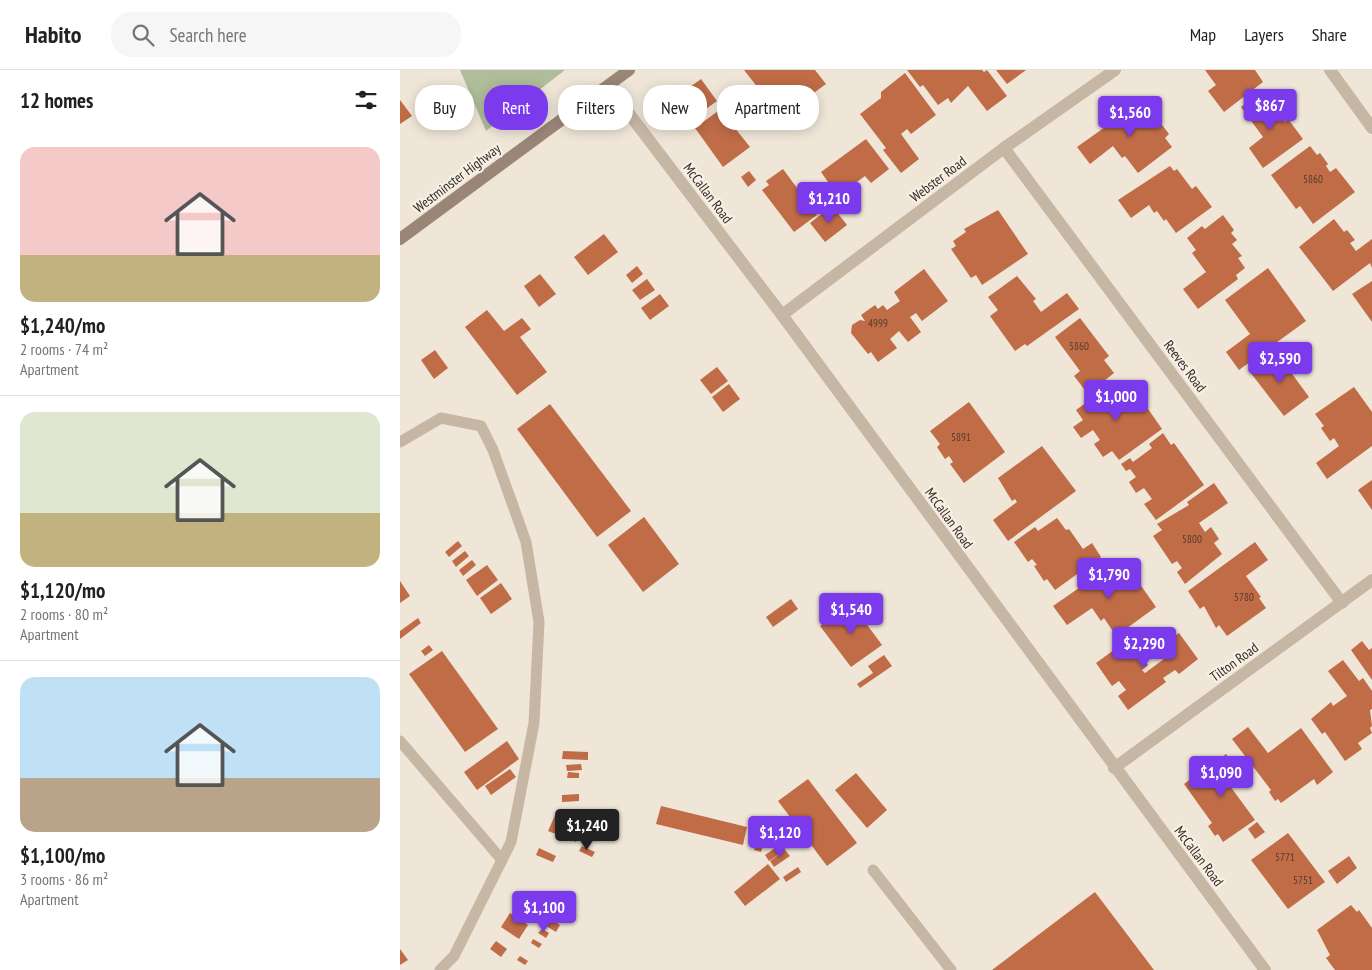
<!DOCTYPE html>
<html lang="en">
<head>
<meta charset="utf-8">
<style>
  :root { --surface:#fff; --page:#f6f6f6; --text:#202124; --muted:#757577; --line:#e0e0e0; --accent:#7c3aed }
  body { margin:0; font-family:"PT Sans Narrow",sans-serif; background:var(--page); color:var(--text); height:100vh; display:flex; flex-direction:column; font-size:19px; white-space:nowrap }
  * { box-sizing:border-box; margin:0 }
  p { font-size:16px; color:var(--muted) }
  .icon { flex:none; width:28px; height:28px; fill:none; stroke:currentColor; stroke-width:2; stroke-linecap:round; stroke-linejoin:round }
  .map { position:relative; flex:1; overflow:hidden }
  .sheet { display:flex; flex-direction:column; background:var(--surface); width:400px }
  .sheet>* { flex:none }
  .top-card { position:absolute; left:15px; top:15px; width:475px; height:45px; display:flex; gap:10px }
  .price { position:absolute; translate:-50% -42px; padding:0 11px; border-radius:5px; background:var(--accent); color:#fff; font-size:16px; line-height:32px; filter:drop-shadow(0 1px 2px #0008) }
  .price::after { content:''; position:absolute; left:50%; top:30px; width:15px; height:11px; margin-left:-8px; background:inherit; clip-path:polygon(0 0,100% 0,50% 100%) }
  .price.on { background:#222; color:#fff }
  ul { padding:0; list-style:none }
  li { display:grid; align-content:center; gap:10px; height:265px; padding:0 20px }
  li+li { border-top:1px solid var(--line) }
  li span { display:grid; place-items:center; height:155px; border-radius:15px; color:#555 }
  li>.icon { margin-inline-start:auto }
  span .icon { width:90px; height:90px; fill:#fffc; stroke-width:1 }
  li b { font-size:21px }
  h2 { display:flex; justify-content:space-between; align-items:center; height:60px; padding:0 20px; font-size:21px }
  .pill { padding:0 18px; border-radius:20px; background:var(--surface); box-shadow:0 2px 12px #0003; font-size:18px; line-height:45px }
  .pill.on { background:var(--accent); color:#fff }
  header { display:flex; align-items:center; gap:30px; box-sizing:border-box; height:70px; padding:0 25px; background:var(--surface); border-bottom:1px solid var(--line) }
  header strong { font-size:24px }
  nav { display:flex; gap:28px; margin-inline-start:auto; font-size:18px }
  .search { width:350px; height:45px; background:var(--page); display:flex; align-items:center; gap:12px; box-sizing:border-box; padding:0 18px; border-radius:20px; color:var(--muted); font-size:19px }
  main { display:flex; flex:1; min-height:0 }
  .map>svg:first-child { display:block }
  .green { fill:#afbd9a }
  .building { fill:#bf6c47 }
  .lines { fill:none; stroke-linecap:round; stroke-linejoin:round }
  .service { stroke:#c6b7a5; stroke-width:11 }
  .minor { stroke:#c6b7a5; stroke-width:12 }
  .secondary { stroke:#9a8677; stroke-width:12 }
  .labels { text-anchor:middle; dominant-baseline:central; stroke-width:4.5; stroke-linejoin:round; paint-order:stroke }
  .number-label { font-size:11px; fill:#563b2e }
  .street-label { font-size:14px; fill:#332b26; stroke:#f8f0e4 }
</style>
</head>
<body>
<header>
<strong>Habito</strong>
<div class="search"><svg class="icon" aria-label="search" viewBox="0 0 24 24"><circle cx="10" cy="10" r="6"/><path d="M15 15l6 6"/></svg>Search here</div>
<nav><a>Map</a><a>Layers</a><a>Share</a></nav>
</header>
<main>
<section class="sheet">
<h2>12 homes<svg class="icon" aria-label="filters" viewBox="0 0 24 24"><path d="M4 7h16M4 17h16"/><circle cx="9" cy="7" r="2"/><circle cx="15" cy="17" r="2"/></svg></h2>
<ul>
<li><span style="background:linear-gradient(#f6c9c9 70%,#c2b280 0)"><svg class="icon" aria-label="home" viewBox="0 0 24 24"><path d="M3 11l9-7 9 7M6 9v11h12V9"/></svg></span><div><b>$1,240/mo</b><p>2 rooms · 74 m²</p><p>Apartment</p></div></li>
<li><span style="background:linear-gradient(#dfe7d0 65%,#c2b280 0)"><svg class="icon" aria-label="home" viewBox="0 0 24 24"><path d="M3 11l9-7 9 7M6 9v11h12V9"/></svg></span><div><b>$1,120/mo</b><p>2 rooms · 80 m²</p><p>Apartment</p></div></li>
<li><span style="background:linear-gradient(#bfe0f5 65%,#b9a48a 0)"><svg class="icon" aria-label="home" viewBox="0 0 24 24"><path d="M3 11l9-7 9 7M6 9v11h12V9"/></svg></span><div><b>$1,100/mo</b><p>3 rooms · 86 m²</p><p>Apartment</p></div></li>
</ul>
</section>
<div class="map">
<svg width="972" height="900" viewBox="0 0 972 900">
  <rect width="100%" height="100%" fill="#efe6d8"/>
  <path class="green" d="M60,0H165L86,61Z"/>
  <g class="building">
    <path d="M344,0H415L426,14L381,47Z"/>
    <path d="M507,0H582L584,2L587,0L607,26L587,41L568,16L551,33L548,28L538,35L523,15L520,17Z"/>
    <path d="M596,0H626L607,14Z"/>
    <path d="M805,0H855L863,12L824,42L808,21L816,15Z"/>
    <path d="M505,3L536,45L511,64L507,59L501,64L519,89L501,103L483,80L486,78L460,44L481,28V22Z"/>
    <path d="M301,9L317,31L292,49L276,27Z"/>
    <path d="M862,22L885,52L888,49L903,69L863,98L849,78L863,67L841,37Z"/>
    <path d="M341,24L355,43L335,58L350,77L323,97L295,58Z"/>
    <path d="M0,30L12,46L0,54Z"/>
    <path d="M743,30L769,64L765,68L772,77L738,103L725,86L722,88L713,76L690,94L677,77Z"/>
    <path d="M466,69L489,99L471,113L465,106L438,126L421,102Z"/>
    <path d="M910,76L917,85L920,83L928,94L926,96L930,102L936,98L955,122L913,154L900,136L896,139L871,105Z"/>
    <path d="M770,96L774,101L777,99L792,119L796,116L812,137L776,163L766,149L764,151L757,141L754,143L749,135L731,148L718,130Z"/>
    <path d="M383,99L417,145L394,162L362,120L369,115L366,111Z"/>
    <path d="M349,101L356,110L348,117L341,107Z"/>
    <path d="M432,136L447,155L425,172L410,153Z"/>
    <path d="M598,140L628,184L582,215L576,205L571,208L551,179L556,176L553,171L566,162L564,159Z"/>
    <path d="M823,145L834,160L831,163L837,170L832,174L842,186L838,188L845,198L836,205L838,209L798,239L783,219L806,202L792,183L796,180L787,168L802,156L805,159Z"/>
    <path d="M934,149L944,162L947,160L955,170L950,173L956,181L972,169V198L970,193L933,221L899,177Z"/>
    <path d="M204,164L218,182L188,205L174,187Z"/>
    <path d="M237,196L243,204L232,213L226,205Z"/>
    <path d="M868,198L906,251L839,300L826,282L850,264L825,230Z"/>
    <path d="M524,199L548,231L522,251L516,243L510,247L521,262L508,272L499,261L490,269L497,278L478,292L471,282L468,284L451,263L452,255L460,250L465,251L461,245L475,235L478,239L483,235L487,240L500,231L494,222Z"/>
    <path d="M140,204L156,224L139,237L124,216Z"/>
    <path d="M617,206L636,229L633,231L641,242L667,223L679,239L627,276L625,274L615,281L590,246L598,240L588,227Z"/>
    <path d="M247,209L255,220L240,230L232,220Z"/>
    <path d="M972,211V252L952,224Z"/>
    <path d="M260,224L269,236L250,250L241,238Z"/>
    <path d="M87,240L104,261L122,248L131,259L120,267L147,302L117,325L65,257Z"/>
    <path d="M680,248L709,286L704,290L714,303L688,324L674,306L680,301L655,267Z"/>
    <path d="M35,280L48,298L34,309L21,290Z"/>
    <path d="M876,282L909,327L884,346L850,302Z"/>
    <path d="M317,297L328,311L311,324L300,310Z"/>
    <path d="M716,311L725,323L728,321L737,333L733,335L738,342L746,336L762,359L719,390L712,381L703,387L694,374L700,370L693,360L681,368L673,357L683,350L676,340Z"/>
    <path d="M329,314L340,329L323,342L312,327Z"/>
    <path d="M954,317L972,342V376L927,409L916,393L939,376L934,368L930,371L921,358L924,356L915,344Z"/>
    <path d="M569,332L605,382L564,413L550,394L553,392L549,386L545,389L537,377L540,374L530,361Z"/>
    <path d="M150,334L231,441L197,467L117,359Z"/>
    <path d="M763,363L771,375L774,373L804,415L756,450L744,434L752,429L744,418L736,423L729,412L736,407L730,399L726,401L721,394L730,388L733,392L752,378L749,374Z"/>
    <path d="M642,376L676,421L608,471L593,450L617,432L615,429L612,431L598,408Z"/>
    <path d="M972,410V440L958,420Z"/>
    <path d="M814,413L828,433L799,453L805,462L811,457L819,469L814,473L822,484L785,514L777,502L782,498L777,491L772,494L753,466L762,460L757,454L789,435L787,432Z"/>
    <path d="M244,447L279,494L243,522L208,475Z"/>
    <path d="M657,448L666,460L669,459L683,479L692,473L701,487L655,520L647,509L644,511L634,496L637,495L632,489L628,492L614,472L635,457L638,461Z"/>
    <path d="M58,471L62,476L49,487L45,482Z"/>
    <path d="M855,472L868,490L846,506L861,527L859,528L866,538L827,566L819,555L816,558L804,536L800,539L788,521Z"/>
    <path d="M65,481L69,486L56,497L52,491Z"/>
    <path d="M72,490L76,495L63,506L59,500Z"/>
    <path d="M725,493L756,537L716,566L704,548L701,551L692,538L667,555L653,536L702,502L706,507Z"/>
    <path d="M87,495L98,510L77,526L66,510Z"/>
    <path d="M0,511L10,526L0,533Z"/>
    <path d="M101,513L112,529L91,544L80,528Z"/>
    <path d="M391,529L398,539L373,557L366,547Z"/>
    <path d="M451,533L482,575L451,597L420,556Z"/>
    <path d="M18,548L21,553L0,569V561Z"/>
    <path d="M779,563L798,589L779,604L775,600L763,608L766,612L728,640L718,626L726,620L719,611L712,616L696,593L729,569L748,595L742,600L745,603L768,586L761,576Z"/>
    <path d="M962,571L969,580L972,578V610L951,580Z"/>
    <path d="M29,575L33,580L25,586L21,581Z"/>
    <path d="M42,581L98,659L65,682L9,604Z"/>
    <path d="M484,585L492,596L460,618L457,614L473,603L468,596Z"/>
    <path d="M943,590L959,611L963,608L972,621V639L970,640L972,656L970,658L972,663L958,673L962,679L945,691L925,662L922,664L911,649L931,632L933,636L947,626L928,601Z"/>
    <path d="M848,657L868,683L901,658L933,702L917,715L914,709L881,733L878,729L875,731L869,722L871,720L832,669Z"/>
    <path d="M107,671L119,689L77,720L64,702Z"/>
    <path d="M163,681L188,682V690L162,689Z"/>
    <path d="M826,684L843,707L830,716L855,750L823,772L818,764L815,766L808,756L812,753L784,714Z"/>
    <path d="M181,694L182,700L167,701L166,695Z"/>
    <path d="M110,699L116,707L91,725L85,716Z"/>
    <path d="M168,702L179,703V708H167Z"/>
    <path d="M456,703L487,740L467,758L435,720Z"/>
    <path d="M408,709L457,773L427,796L378,731Z"/>
    <path d="M179,724V731L162,732V725Z"/>
    <path d="M261,736L347,757L343,775L256,754Z"/>
    <path d="M157,741L184,752L176,772L148,761Z"/>
    <path d="M857,752L865,762L855,769L848,759Z"/>
    <path d="M358,762L366,764L361,782L354,780Z"/>
    <path d="M888,763L925,812L888,839L851,790Z"/>
    <path d="M381,774L385,780L369,791L365,785Z"/>
    <path d="M182,776L195,782L192,787L179,781Z"/>
    <path d="M139,778L156,786L153,792L136,785Z"/>
    <path d="M385,780L390,786L374,797L370,791Z"/>
    <path d="M949,786L957,798L937,814L928,801Z"/>
    <path d="M368,794L380,809L345,836L334,822Z"/>
    <path d="M398,797L401,802L386,812L383,807Z"/>
    <path d="M695,822L754,900H592Z"/>
    <path d="M118,833L130,840L126,847L114,840Z"/>
    <path d="M951,835L957,842L959,840L972,858V900H935L926,888L930,885L917,860Z"/>
    <path d="M110,843L128,855L119,869L101,857Z"/>
    <path d="M145,846L160,855L156,862L141,853Z"/>
    <path d="M142,859L149,863L146,868L138,863Z"/>
    <path d="M133,869L142,874L139,878L131,873Z"/>
    <path d="M96,871L107,879L101,887L90,879Z"/>
    <path d="M0,879L8,890L0,895Z"/>
    <path d="M120,886L128,891L125,895L117,890Z"/>
  </g>
  <g class="lines">
    <g class="service">
      <path d="M0,372L41,348L81,356L93,380L126,472L139,552L134,653L111,772L54,886L40,900"/>
      <path d="M0,671L102,790"/>
      <path d="M473,800L551,900"/>
    </g>
    <g class="minor">
      <path d="M930,0L972,58"/>
      <path d="M208,16L382,245L865,900"/>
      <path d="M604,78L942,533"/>
      <path d="M382,245L604,78L715,0"/>
      <path d="M714,698L972,510"/>
    </g>
    <path class="secondary" d="M0,169L229,0"/>
  </g>
  <g class="labels">
    <g class="number-label">
      <text x="913" y="109">5860</text>
      <text x="478" y="253">4999</text>
      <text x="679" y="276">5860</text>
      <text x="561" y="367">5891</text>
      <text x="792" y="469">5800</text>
      <text x="844" y="527">5780</text>
      <text x="885" y="787">5771</text>
      <text x="903" y="810">5751</text>
    </g>
    <g class="street-label">
      <text transform="translate(57 108) rotate(-37)">Westminster Highway</text>
      <text transform="translate(538 109) rotate(-37)">Webster Road</text>
      <text transform="translate(308 123) rotate(53)">McCallan Road</text>
      <text transform="translate(785 296) rotate(53)">Reeves Road</text>
      <text transform="translate(549 448) rotate(54)">McCallan Road</text>
      <text transform="translate(834 592) rotate(-36)">Tilton Road</text>
      <text transform="translate(799 786) rotate(53)">McCallan Road</text>
    </g>
  </g>
</svg>
<b class="price" style="left:870px;top:61px">$867</b>
<b class="price" style="left:730px;top:68px">$1,560</b>
<b class="price" style="left:429px;top:154px">$1,210</b>
<b class="price" style="left:880px;top:314px">$2,590</b>
<b class="price" style="left:716px;top:352px">$1,000</b>
<b class="price" style="left:709px;top:530px">$1,790</b>
<b class="price" style="left:451px;top:565px">$1,540</b>
<b class="price" style="left:744px;top:599px">$2,290</b>
<b class="price" style="left:821px;top:728px">$1,090</b>
<b class="price on" style="left:187px;top:781px">$1,240</b>
<b class="price" style="left:380px;top:788px">$1,120</b>
<b class="price" style="left:144px;top:863px">$1,100</b>
<div class="top-card">
<a class="pill">Buy</a>
<a class="pill on">Rent</a>
<a class="pill">Filters</a>
<a class="pill">New</a>
<a class="pill">Apartment</a>
</div>
</div>
</main>
</body>
</html>
